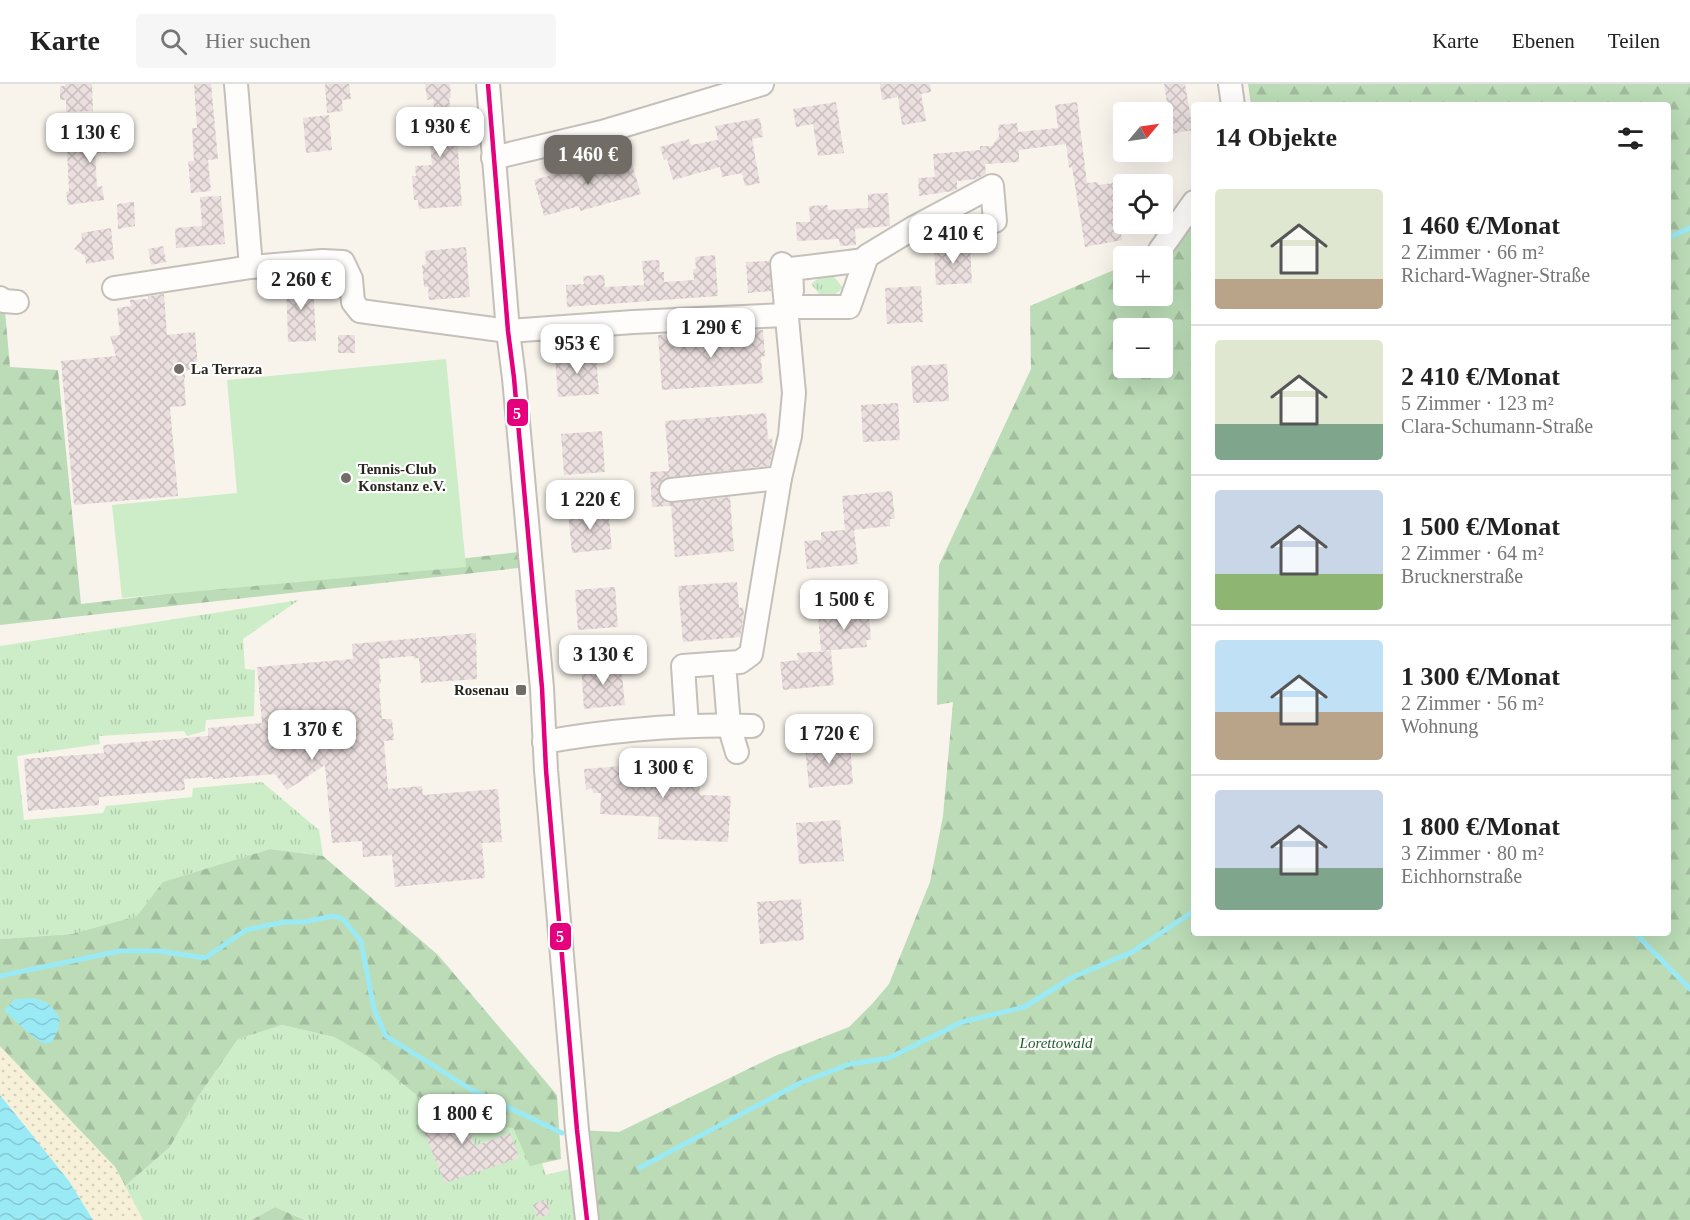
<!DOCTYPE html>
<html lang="de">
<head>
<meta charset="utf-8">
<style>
  :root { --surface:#fff; --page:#f6f6f6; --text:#222; --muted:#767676; --line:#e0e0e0; --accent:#716d66 }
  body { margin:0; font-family:"Times New Roman",serif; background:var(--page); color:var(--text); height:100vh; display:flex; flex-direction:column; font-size:22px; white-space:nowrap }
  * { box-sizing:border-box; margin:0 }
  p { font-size:20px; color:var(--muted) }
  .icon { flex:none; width:33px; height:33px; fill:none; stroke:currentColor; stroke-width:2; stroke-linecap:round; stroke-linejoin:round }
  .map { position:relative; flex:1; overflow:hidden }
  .panel { position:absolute; left:1191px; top:18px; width:480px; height:834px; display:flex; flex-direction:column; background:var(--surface); border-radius:6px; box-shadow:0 6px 24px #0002 }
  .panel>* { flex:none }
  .needle { width:39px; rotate:61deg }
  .buttons { position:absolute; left:1113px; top:18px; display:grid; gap:12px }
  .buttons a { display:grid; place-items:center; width:60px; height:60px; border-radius:6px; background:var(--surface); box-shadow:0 6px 24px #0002; font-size:30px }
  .price { position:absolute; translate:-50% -51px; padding:0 14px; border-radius:12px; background:#fff; color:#222; font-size:20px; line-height:39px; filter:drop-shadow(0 2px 3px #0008) }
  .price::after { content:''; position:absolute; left:50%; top:36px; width:18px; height:14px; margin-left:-9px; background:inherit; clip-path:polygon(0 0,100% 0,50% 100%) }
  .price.selected { background:var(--accent); color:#fff }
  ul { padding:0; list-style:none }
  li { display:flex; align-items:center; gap:18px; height:150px; padding:0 24px }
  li+li { border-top:2px solid var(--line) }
  li span { display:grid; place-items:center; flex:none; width:168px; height:120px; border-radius:6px; color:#555 }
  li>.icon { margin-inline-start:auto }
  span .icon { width:72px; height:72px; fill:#fffc; stroke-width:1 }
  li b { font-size:26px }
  h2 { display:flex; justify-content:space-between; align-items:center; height:72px; padding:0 24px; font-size:26px }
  header { display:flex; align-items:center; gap:36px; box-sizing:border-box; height:84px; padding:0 30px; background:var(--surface); border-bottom:2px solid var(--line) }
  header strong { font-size:28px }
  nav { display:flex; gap:33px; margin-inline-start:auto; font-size:21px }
  .search { width:420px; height:54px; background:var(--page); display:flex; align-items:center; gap:15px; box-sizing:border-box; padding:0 21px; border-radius:6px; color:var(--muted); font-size:22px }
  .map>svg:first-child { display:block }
  .grass { fill:url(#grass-tufts) }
  .forest { fill:url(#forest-firs); fill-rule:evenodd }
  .sand { fill:url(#sand-dots) }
  .pitch { fill:#cdedc8 }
  .water { fill:url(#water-waves) }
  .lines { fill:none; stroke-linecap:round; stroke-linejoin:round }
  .stream { stroke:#9aeaf6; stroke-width:5 }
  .building { fill:url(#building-cross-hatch) }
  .minor-casing { stroke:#c4c0b9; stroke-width:26 }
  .minor { stroke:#fefdfc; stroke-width:22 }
  .bus-1-casing { stroke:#fff; stroke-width:9 }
  .bus-1 { stroke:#e5007d; stroke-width:4.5 }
  .poi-dot { fill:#716d66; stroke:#fff; stroke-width:2 }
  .labels { text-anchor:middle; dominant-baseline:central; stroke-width:4.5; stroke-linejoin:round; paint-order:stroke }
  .poi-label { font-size:15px; font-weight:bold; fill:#28251e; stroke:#fff; text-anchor:start }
  .park-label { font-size:15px; font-style:italic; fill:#1d5d24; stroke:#fff }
  .line-badge { stroke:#fff; stroke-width:2 }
  .badge-label { font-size:16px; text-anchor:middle; font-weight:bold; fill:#fff }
</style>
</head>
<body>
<header>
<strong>Karte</strong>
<div class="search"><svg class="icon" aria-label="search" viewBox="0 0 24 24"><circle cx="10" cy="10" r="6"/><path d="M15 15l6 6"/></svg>Hier suchen</div>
<nav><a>Karte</a><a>Ebenen</a><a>Teilen</a></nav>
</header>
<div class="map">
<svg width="1690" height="1136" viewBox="0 0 1690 1136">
  <defs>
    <pattern id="grass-tufts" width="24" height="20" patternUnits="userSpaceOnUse" patternTransform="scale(1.5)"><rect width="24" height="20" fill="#cdedc8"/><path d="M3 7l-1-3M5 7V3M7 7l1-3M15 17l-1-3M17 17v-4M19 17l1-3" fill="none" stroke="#b0cbab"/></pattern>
    <pattern id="forest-firs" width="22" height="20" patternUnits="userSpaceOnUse" patternTransform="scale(1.5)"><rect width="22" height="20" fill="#bbdcb7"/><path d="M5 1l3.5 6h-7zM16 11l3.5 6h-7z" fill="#a1bd9d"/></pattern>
    <pattern id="sand-dots" width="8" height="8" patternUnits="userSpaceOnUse" patternTransform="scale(1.5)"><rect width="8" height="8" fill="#f7f0d8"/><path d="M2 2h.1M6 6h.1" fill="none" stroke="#d4ceb9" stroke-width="1.8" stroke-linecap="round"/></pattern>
    <pattern id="water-waves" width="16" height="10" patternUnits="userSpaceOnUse" patternTransform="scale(1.5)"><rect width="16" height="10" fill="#9aeaf6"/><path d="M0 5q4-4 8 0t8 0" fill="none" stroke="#85c9d2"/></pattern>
    <pattern id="building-cross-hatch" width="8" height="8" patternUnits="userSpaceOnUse" patternTransform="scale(1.5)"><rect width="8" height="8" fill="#ebdfdf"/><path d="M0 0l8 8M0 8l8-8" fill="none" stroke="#cabfbf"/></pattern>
  </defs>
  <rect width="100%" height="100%" fill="#f8f4ec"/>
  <g class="grass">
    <path d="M829,186L843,204L826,218L811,200Z"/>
    <path d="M299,516L243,555L245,585L255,586L254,632L206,636L205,647L187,652L184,647L99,652L100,660L17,672L24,736L103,729L106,722L192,713L193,704L262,698L319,746L323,772L270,765L164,798L138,832L72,850L0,855V562Z"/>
    <path d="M282,941L334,953L372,975L425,1018L471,1012L485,1042L513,1044L531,1081L542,1079L546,1091L581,1082L587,1136H306L275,1123L252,1136H143L125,1102L170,1063L198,1013L238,955Z"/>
  </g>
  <g class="forest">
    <path d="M1248,0H1690V1136H587L577,1046L619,1048L775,972L849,943L872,920L889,900L930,798L943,732L953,618L937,621L939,481L1031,285L1030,222L1123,182L1124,212H1162V172H1145L1160,166L1194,118V849H1668V21H1251ZM1124,244H1162V284H1124Z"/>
    <path d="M0,217L5,227L10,283L58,286L81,520L518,468V484L0,541Z"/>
    <path d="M270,765L323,772L438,871L557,1011L561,1075L530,1082L513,1044L485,1042L471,1012L425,1018L372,975L334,953L282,941L238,955L198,1013L170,1063L125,1102L115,1083L0,966V855L72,850L137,832L163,798Z"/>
    <path d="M275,1123L305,1136H306H252Z"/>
  </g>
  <path class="sand" d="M0,962L115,1083L143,1136H93L69,1097L0,1011Z"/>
  <path class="pitch" d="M446,275L466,483L122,514L112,421L237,409L227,296Z"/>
  <g class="water">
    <path d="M32,914C46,916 53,922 60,935L57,949L51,959C48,959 44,960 41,958C37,957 7,930 4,926L15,915Z"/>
    <path d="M0,1011L69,1097L93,1136H0Z"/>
  </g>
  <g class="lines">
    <g class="stream">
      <path d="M1668,154L1690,144"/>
      <path d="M1635,849L1690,905"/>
      <path d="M0,892L120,867H159L205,874L246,846L284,838H304L333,832L343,835L361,857L374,925L386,952L472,1006L562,1049"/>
      <path d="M639,1084L800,999L850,980L889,974L962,938L1024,923L1073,893L1132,868L1194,827"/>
    </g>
  </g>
  <g class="building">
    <path d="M65,0H92L93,27L66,28V16H60V2H65Z"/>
    <path d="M194,0H211L218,75L208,76L211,107L191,109L188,77H194L192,44H197Z"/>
    <path d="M325,0H349L351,15L342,16L343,27L327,29Z"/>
    <path d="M425,0H450L451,14H449L454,53H457L462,122L419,125L418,116H414L412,92H416L415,82L432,81L430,59L438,58L433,15L427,16Z"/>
    <path d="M880,0H930L931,8L921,10L926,37L902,41L898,13L882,16Z"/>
    <path d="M1164,0H1185L1193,46L1165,51L1161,26L1168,25Z"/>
    <path d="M836,18L844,69L818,72L813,40L796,43L793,25Z"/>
    <path d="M1077,18L1087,99L1098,98V101L1113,99L1122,156L1085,163L1072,83L1069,84L1066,60L1019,66V78L985,80L986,90L976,95L957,97V105L953,107L919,112L918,94L935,93L933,70L980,66V62H992L999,52L998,41L1017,39L1018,48L1058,44L1055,21Z"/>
    <path d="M329,31L332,66L306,69L303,34Z"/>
    <path d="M109,32L110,47H119L120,68L95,69L97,103L102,102L104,116L68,121L66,108L69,107L67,67L94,66L93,33Z"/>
    <path d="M760,34L763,53L752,55L760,99L745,102L742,89L722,93L720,83L673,96L667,75L664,76L660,63L689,55L691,61L718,56L715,42Z"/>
    <path d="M629,70L641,110L580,127L579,122L544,132L534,96Z"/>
    <path d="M888,109L890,142L855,145L856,161L840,162L839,155L797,157L796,138H810L809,122L828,121V126L868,124V110Z"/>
    <path d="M221,112L225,160L176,164L175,144L202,142L200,113Z"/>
    <path d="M134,118L135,142L118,145L117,120Z"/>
    <path d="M111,144L114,175L86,180L85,172L74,165L82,156L81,149Z"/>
    <path d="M163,162L166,178L151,181L148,165Z"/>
    <path d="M970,162L972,199L936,201L934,164Z"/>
    <path d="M466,163L470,213L429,216L428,203H424L422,181L426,180L425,167Z"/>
    <path d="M715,171L718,212L567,223L566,201L584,200L583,192L604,191L605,203L644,201L642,177L659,176L660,188H664V198L694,196L693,185H696L695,173Z"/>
    <path d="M769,177L771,207L748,209L746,178Z"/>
    <path d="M286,197H313L316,257L288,258Z"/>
    <path d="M921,202L923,238L887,240L885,204Z"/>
    <path d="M164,210L167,251L195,248L198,283L185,287V294L184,295L186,322L170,323L178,412L74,421L61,277L116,272L110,252L120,251L117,224L131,222L130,216L148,215V212Z"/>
    <path d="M763,246L765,272L761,273L763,299L662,306L658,251Z"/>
    <rect x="338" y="251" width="17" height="18"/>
    <path d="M596,270L599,310L558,313L555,272Z"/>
    <path d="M947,280L949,317L913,319L911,282Z"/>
    <path d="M898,319L900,356L863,358L861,321Z"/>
    <path d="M766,329L768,355L772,354L773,366L769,382L670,393L664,395L659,400L658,408L661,414L666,419L730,413L734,467L675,473L671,422L652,423L650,388L669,387L665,337Z"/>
    <path d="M602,347L605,388L564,391L561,350Z"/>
    <path d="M892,407L895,435H890V442L854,446L858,480L807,485L804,457L821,456V448L845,446L842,412Z"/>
    <path d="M608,425L612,465L572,469L568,428Z"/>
    <path d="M737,498L739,524L743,523L744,530L740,553L683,558L678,502Z"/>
    <path d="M615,503L618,543L578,546L575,506Z"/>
    <path d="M869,528L871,556H866L867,563L821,567L818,532Z"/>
    <path d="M476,549L477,595L421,599L419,574L414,575L413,572L379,575L381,600H379L382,635H392L394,656L384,657L388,705L422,702L423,711L498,705L502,758L482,759L485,794L395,803L392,771L363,773L362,757L332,759L325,681L287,706L275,690L213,695V693L184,695L185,706L99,713V721L28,727L24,675L104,669L103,661L208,652V644L262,639L257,583L353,575L352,560Z"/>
    <path d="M831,567L834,601L783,606L780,578L798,576L797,569Z"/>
    <path d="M621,580L625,621L584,625L581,583Z"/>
    <path d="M850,659L853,700L809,704L805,662Z"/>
    <path d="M697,676L700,711L731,712L728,758L658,755L659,733L600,730L601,709H593L592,704L586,706L584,685Z"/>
    <path d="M840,736L844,777L799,780L796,739Z"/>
    <path d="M801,815L804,856L760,860L757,818Z"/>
    <path d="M458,1018L475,1062L510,1049L519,1074L445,1099L418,1034Z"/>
    <path d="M546,1116L550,1130L537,1134L533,1120Z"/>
  </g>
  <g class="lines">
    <g class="minor-casing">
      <g id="minor">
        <path d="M236,0L251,183"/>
        <path d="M488,0L508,247L514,294L542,604L546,686L577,1046L587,1136"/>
        <path d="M1230,0L1233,21"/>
        <path d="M493,74L602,48L762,0"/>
        <path d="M1160,166L1194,118"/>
        <path d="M114,204L251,183L322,177L343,178L351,195L353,218L360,227L508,247L633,238L786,231L793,223H849L867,172L915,143L992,102L995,137"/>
        <path d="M792,207L791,185L865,176"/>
        <path d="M0,214L4,217L17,218"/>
        <path d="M671,406L780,394"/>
        <path d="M687,642L683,582L724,579"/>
        <path d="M544,658C613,646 683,640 752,642"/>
        <path d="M737,668L729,641L724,579L740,578L751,570L780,394L790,352L794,309L782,180"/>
      </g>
    </g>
    <use href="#minor" class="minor"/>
    <g class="bus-1-casing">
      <path id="bus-1" d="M488,0L508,247L514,294L542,604L546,686L577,1046L587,1136"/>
    </g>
    <use href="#bus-1" class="bus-1"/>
  </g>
  <g class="poi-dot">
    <circle cx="179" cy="285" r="6"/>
    <circle cx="346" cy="394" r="6"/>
    <rect x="515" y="600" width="12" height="12" rx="3"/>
  </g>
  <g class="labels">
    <g class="poi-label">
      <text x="191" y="285">La Terraza</text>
      <text x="358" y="385">Tennis-Club<tspan x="358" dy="17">Konstanz e.V.</tspan></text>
      <text x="509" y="606" text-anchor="end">Rosenau</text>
    </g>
    <g class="park-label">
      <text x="1056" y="959">Lorettowald</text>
    </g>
  </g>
  <g class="line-badge">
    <rect x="506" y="314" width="23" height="29" rx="6" fill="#e5007d"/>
    <rect x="549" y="838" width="23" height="29" rx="6" fill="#e5007d"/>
  </g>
  <g class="badge-label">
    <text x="517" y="335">5</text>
    <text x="560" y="858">5</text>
  </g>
</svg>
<div class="buttons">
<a><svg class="needle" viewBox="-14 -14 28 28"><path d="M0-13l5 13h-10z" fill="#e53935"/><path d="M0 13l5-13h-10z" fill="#767676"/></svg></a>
<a><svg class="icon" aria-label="locate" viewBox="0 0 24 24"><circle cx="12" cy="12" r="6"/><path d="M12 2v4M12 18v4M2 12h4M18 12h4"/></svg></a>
<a>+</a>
<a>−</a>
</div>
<b class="price" style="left:440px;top:74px">1 930 €</b>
<b class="price" style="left:90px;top:80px">1 130 €</b>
<b class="price selected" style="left:588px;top:102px">1 460 €</b>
<b class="price" style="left:953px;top:181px">2 410 €</b>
<b class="price" style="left:301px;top:227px">2 260 €</b>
<b class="price" style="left:711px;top:275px">1 290 €</b>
<b class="price" style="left:577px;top:291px">953 €</b>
<b class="price" style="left:590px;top:447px">1 220 €</b>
<b class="price" style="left:844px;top:547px">1 500 €</b>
<b class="price" style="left:603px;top:602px">3 130 €</b>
<b class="price" style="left:312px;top:677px">1 370 €</b>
<b class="price" style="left:829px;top:681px">1 720 €</b>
<b class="price" style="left:663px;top:715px">1 300 €</b>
<b class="price" style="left:462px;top:1061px">1 800 €</b>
<section class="panel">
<h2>14 Objekte<svg class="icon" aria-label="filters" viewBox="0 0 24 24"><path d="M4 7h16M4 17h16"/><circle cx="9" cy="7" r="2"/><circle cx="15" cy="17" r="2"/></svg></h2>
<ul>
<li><span style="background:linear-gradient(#dfe7d0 75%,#b9a48a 0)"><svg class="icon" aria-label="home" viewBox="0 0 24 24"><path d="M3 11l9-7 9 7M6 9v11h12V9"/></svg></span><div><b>1 460 €/Monat</b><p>2 Zimmer · 66 m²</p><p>Richard-Wagner-Straße</p></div></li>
<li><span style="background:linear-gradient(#dfe7d0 70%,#7fa58c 0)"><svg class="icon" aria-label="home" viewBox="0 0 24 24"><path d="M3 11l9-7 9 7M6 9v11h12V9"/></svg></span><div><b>2 410 €/Monat</b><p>5 Zimmer · 123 m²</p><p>Clara-Schumann-Straße</p></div></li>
<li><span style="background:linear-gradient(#c9d6e8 70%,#8fb573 0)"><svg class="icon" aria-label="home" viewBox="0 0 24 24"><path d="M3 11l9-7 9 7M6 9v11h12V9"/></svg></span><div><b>1 500 €/Monat</b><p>2 Zimmer · 64 m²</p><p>Brucknerstraße</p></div></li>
<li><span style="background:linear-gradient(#bfe0f5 60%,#b9a48a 0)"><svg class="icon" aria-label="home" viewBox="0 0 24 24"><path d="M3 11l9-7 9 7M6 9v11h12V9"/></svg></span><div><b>1 300 €/Monat</b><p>2 Zimmer · 56 m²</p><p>Wohnung</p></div></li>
<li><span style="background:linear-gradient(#c9d6e8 65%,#7fa58c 0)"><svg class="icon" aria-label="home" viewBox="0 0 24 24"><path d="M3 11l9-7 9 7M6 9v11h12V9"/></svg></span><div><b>1 800 €/Monat</b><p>3 Zimmer · 80 m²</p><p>Eichhornstraße</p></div></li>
</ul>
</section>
</div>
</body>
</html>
